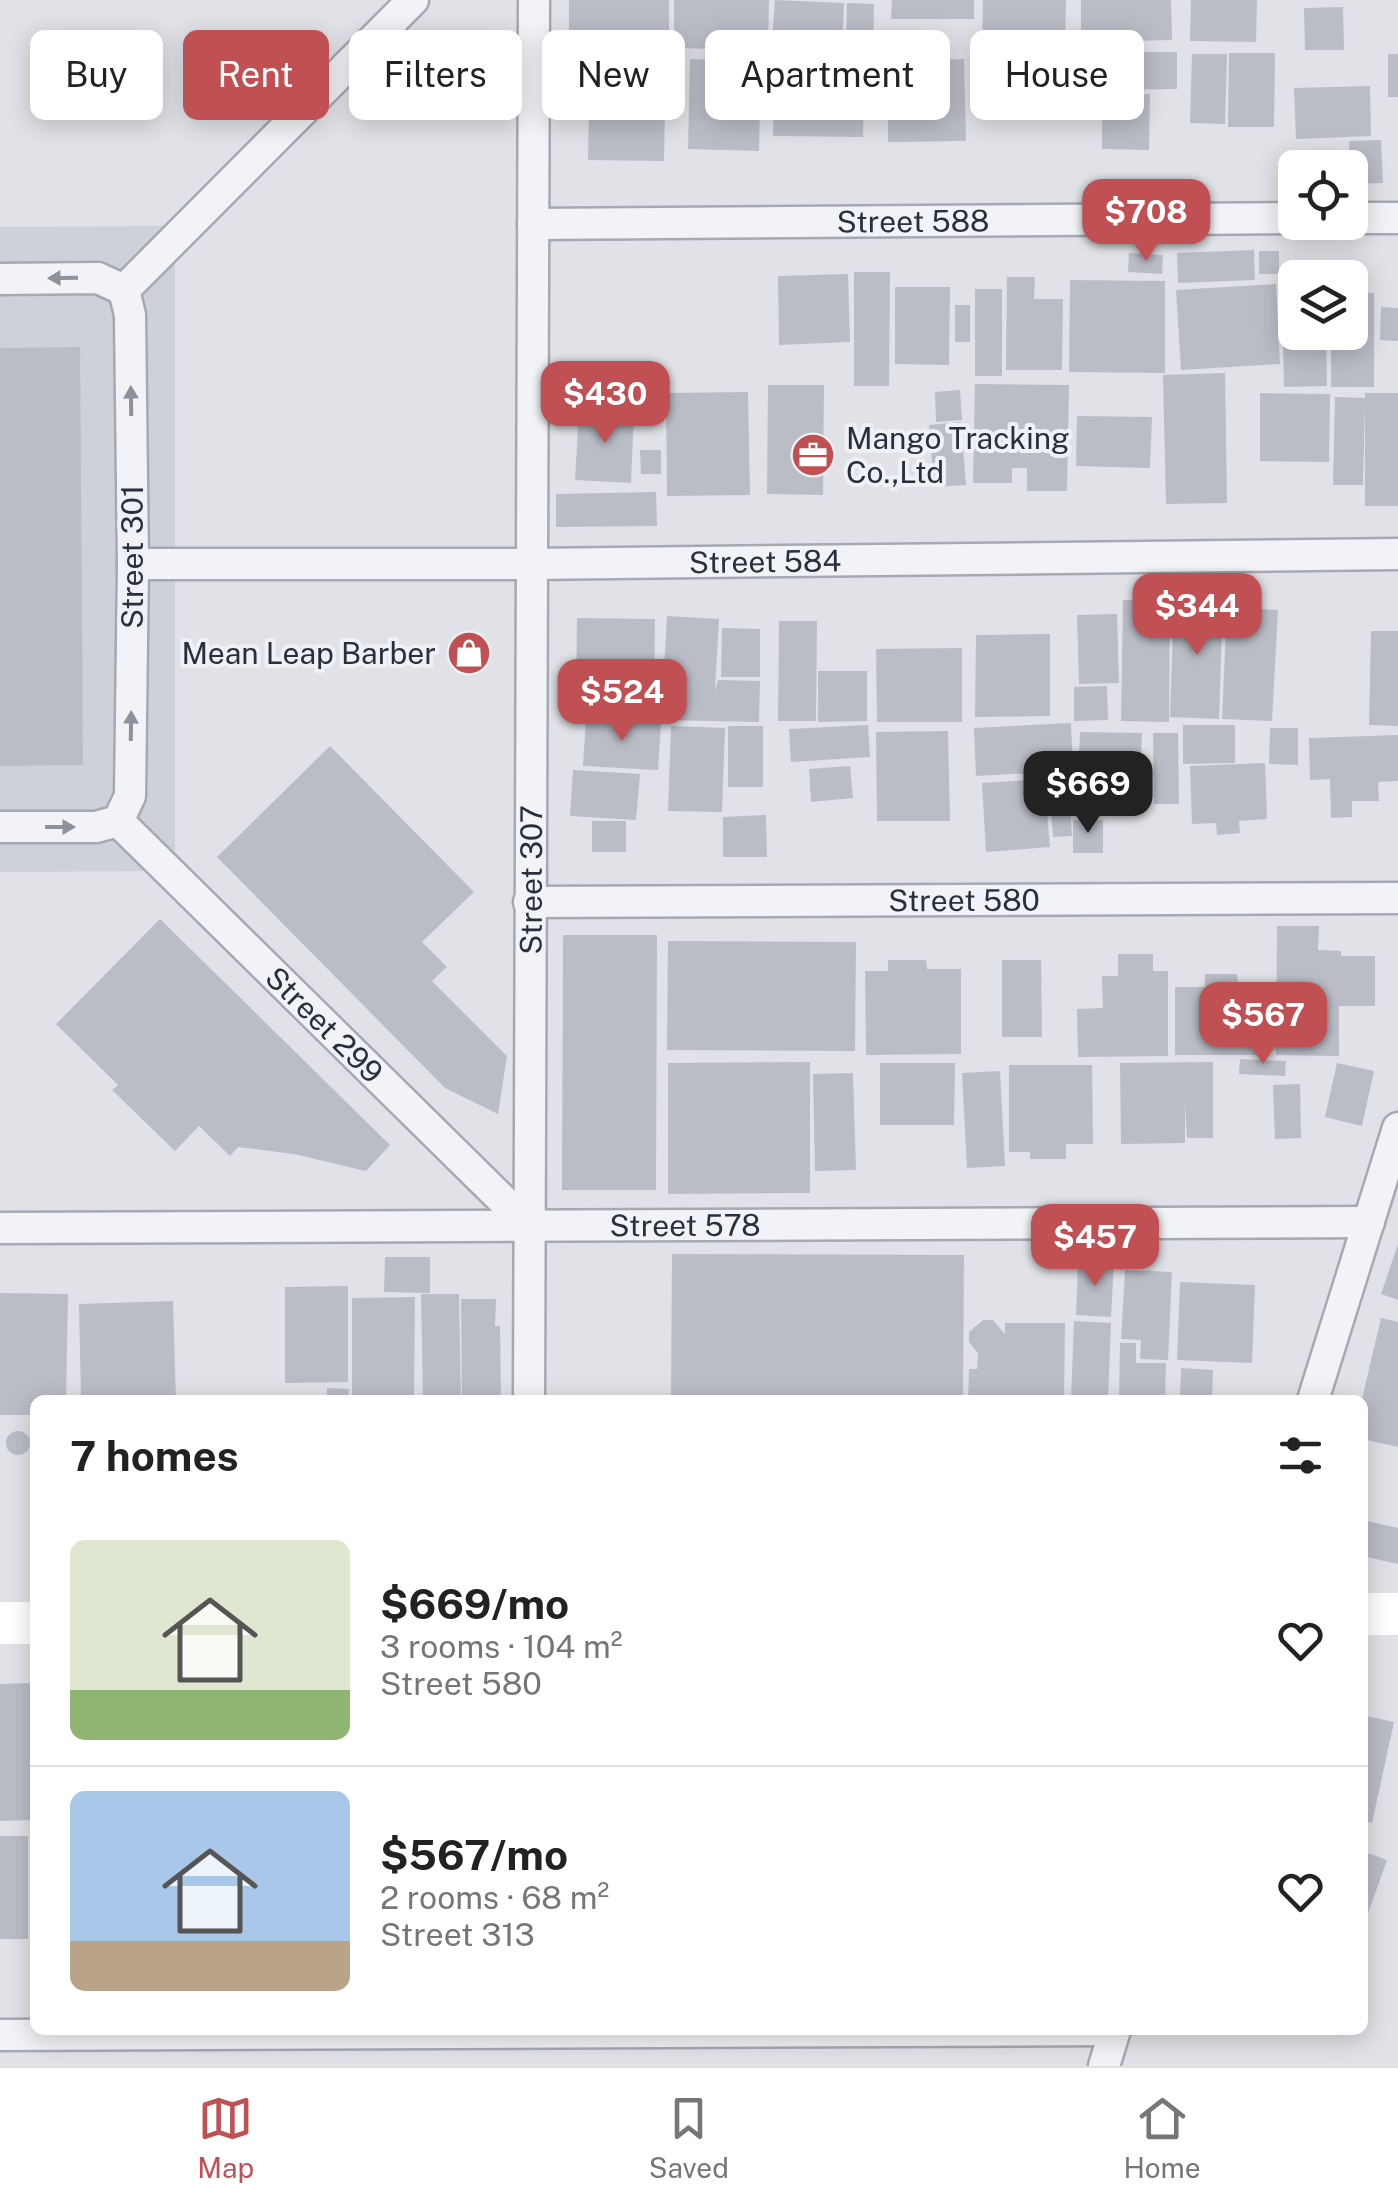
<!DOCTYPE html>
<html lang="en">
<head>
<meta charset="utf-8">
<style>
  :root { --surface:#fff; --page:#f6f6f6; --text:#222; --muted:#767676; --line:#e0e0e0; --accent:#c15055 }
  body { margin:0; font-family:"Public Sans",sans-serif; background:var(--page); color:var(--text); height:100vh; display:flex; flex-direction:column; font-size:38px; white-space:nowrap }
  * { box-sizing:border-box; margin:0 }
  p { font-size:32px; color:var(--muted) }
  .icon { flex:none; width:55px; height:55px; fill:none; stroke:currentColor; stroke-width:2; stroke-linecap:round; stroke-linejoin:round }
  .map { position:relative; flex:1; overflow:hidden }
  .side { position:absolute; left:30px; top:1395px; width:1338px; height:640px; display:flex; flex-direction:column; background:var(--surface); border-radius:15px; box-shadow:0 5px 25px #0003 }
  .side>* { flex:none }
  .banner { position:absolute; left:30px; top:30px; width:1340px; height:90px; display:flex; gap:20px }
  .tools { position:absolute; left:1278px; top:150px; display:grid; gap:20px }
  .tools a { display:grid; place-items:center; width:90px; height:90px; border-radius:15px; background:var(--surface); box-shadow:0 5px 25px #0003; font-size:50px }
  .price { position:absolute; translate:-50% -85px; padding:0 22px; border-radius:20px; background:var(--accent); color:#fff; font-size:32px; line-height:65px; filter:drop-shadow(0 2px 5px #0008) }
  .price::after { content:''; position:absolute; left:50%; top:60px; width:30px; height:22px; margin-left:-15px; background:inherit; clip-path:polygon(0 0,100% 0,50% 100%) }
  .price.on { background:#222; color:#fff }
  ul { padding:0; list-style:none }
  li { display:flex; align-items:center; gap:30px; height:250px; padding:0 40px }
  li+li { border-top:2px solid var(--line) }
  li span { display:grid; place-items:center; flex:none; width:280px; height:200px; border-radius:15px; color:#555 }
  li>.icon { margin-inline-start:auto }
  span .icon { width:120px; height:120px; fill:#fffc; stroke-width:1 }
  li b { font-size:42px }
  h2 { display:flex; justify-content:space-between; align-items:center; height:120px; padding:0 40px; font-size:42px }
  .pill { padding:0 35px; border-radius:15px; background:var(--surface); box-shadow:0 5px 25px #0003; font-size:35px; line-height:90px }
  .pill.on { background:var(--accent); color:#fff }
  .menu { display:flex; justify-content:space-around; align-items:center; height:140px; border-top:2px solid var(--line); background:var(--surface); font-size:28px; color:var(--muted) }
  .menu a { display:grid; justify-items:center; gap:5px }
  .menu .on { color:var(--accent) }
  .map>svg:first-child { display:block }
  .built { fill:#ced1d9 }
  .building { fill:#babdc6 }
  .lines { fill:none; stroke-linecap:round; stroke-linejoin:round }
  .street-casing { stroke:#a6a9b1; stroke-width:35 }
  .street { stroke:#f2f3f6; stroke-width:30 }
  .secondary { stroke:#fff; stroke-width:42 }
  .oneway { fill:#8e919a }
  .labels { text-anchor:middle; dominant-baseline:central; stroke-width:8; stroke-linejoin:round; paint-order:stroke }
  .street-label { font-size:30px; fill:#2a2f3d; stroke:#eff1f5 }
  .poi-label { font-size:30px; fill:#2a2f3d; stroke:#eff1f5; text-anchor:start }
</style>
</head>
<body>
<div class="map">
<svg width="1398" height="2066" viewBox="0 0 1398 2066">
  <rect width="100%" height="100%" fill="#e0e2e7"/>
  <path class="built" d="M175,226V871L0,872V227Z"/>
  <g class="building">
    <rect x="569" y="0" width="100" height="49"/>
    <path d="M674,0H769L768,50L674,48Z"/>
    <path d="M775,0L844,3L842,43L772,39Z"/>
    <path d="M892,0H974V19H891Z"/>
    <path d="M983,0H1066L1065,43L982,42Z"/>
    <path d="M1081,0H1171L1172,40L1081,42Z"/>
    <path d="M1191,0H1257L1256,42L1190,41Z"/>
    <path d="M847,3L874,4L873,49H846Z"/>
    <path d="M1343,7L1344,50H1305L1304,8Z"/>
    <path d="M1086,52H1177V89L1086,90Z"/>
    <path d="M1229,53H1275L1274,127H1228Z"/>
    <path d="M1192,54H1227L1225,124L1190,123Z"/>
    <rect x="1388" y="54" width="10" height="43"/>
    <path d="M775,55L865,56L863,137L773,136Z"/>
    <path d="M590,57L666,58L664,161L588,160Z"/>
    <path d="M690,59L761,61L759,151L688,149Z"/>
    <path d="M964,59L966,141L888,142V61Z"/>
    <path d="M1370,86L1371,136L1296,139L1294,88Z"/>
    <path d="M1150,94L1149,150L1102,149V95Z"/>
    <path d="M1381,140L1383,183L1350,184L1349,141Z"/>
    <path d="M1254,250L1255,280L1178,283L1177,253Z"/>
    <rect x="1259" y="251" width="20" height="23"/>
    <path d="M1129,253L1163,255L1162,274L1128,272Z"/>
    <path d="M854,272H890L889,386H854Z"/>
    <path d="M848,274L850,342L779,345L778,276Z"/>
    <path d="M1007,277H1035L1034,299H1063L1062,370H1006Z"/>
    <path d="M1070,280L1165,281V373L1069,372Z"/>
    <path d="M1276,284L1280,364L1181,370L1176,290Z"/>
    <path d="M895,287H950L949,365L895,364Z"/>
    <rect x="975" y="289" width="27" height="87"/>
    <path d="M1350,293H1374V387H1331V332H1350Z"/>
    <path d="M1295,296V332H1326L1327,386L1284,387L1282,297Z"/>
    <rect x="955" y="305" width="15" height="37"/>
    <path d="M1381,307L1398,308V341L1380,340Z"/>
    <path d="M80,347L83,765L0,766V348Z"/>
    <path d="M1225,373L1227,503L1166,504L1163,375Z"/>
    <path d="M561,378H617V399L560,398Z"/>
    <path d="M975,384L1069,385L1067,491H1027V468H1012V483H973Z"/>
    <path d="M768,385H824L823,495L767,494Z"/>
    <path d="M622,386L656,387L655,406L621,405Z"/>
    <path d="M960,390L962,420L936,422L935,392Z"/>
    <path d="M748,392L750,495L667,496L666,393Z"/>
    <path d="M1260,393L1330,394L1329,462L1260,461Z"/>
    <path d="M1365,393H1398V506H1365V401L1363,485H1333L1335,397L1365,398Z"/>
    <path d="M579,410L634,412L631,483L575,480Z"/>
    <path d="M1077,416L1152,417L1150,468L1076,466Z"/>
    <path d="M961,422L966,485L934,487L929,425Z"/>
    <path d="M640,450H661V474H641Z"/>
    <path d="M656,492L657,526L556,527V494Z"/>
    <path d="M1174,597L1223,598L1219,719L1170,717Z"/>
    <path d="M1123,600L1170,601L1169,722L1121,721Z"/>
    <path d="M1227,607L1278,610L1272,721L1222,719Z"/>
    <path d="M1117,614L1119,683L1079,684L1077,615Z"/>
    <path d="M667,616L719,619L715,691L718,680L760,681L759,722L665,720L666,690L693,689L663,688Z"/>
    <path d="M577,618L655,619L654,703L576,702Z"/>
    <path d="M779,621H817L816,721H778Z"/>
    <path d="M722,628L760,629V677H721Z"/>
    <path d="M1371,631H1398V726L1369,725Z"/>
    <path d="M1050,634V716L975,717L976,635Z"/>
    <path d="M962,648V722H877L876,649Z"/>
    <path d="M818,671H867V721L818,722Z"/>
    <path d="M1107,686L1108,720L1074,721V687Z"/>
    <path d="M586,719L661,723L658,770L583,766Z"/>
    <path d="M1071,723L1073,771L976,776L974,728Z"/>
    <path d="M868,725L870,757L791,762L789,729Z"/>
    <path d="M1183,725H1235V763L1183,764Z"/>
    <path d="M671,726L725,728L722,812L668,811Z"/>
    <rect x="728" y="726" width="35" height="61"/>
    <path d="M1270,728H1298V765L1269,764Z"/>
    <path d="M948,731L950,821H877L876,732Z"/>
    <path d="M1080,732L1142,733L1139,807L1077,805Z"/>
    <path d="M1153,733H1178L1179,804H1154Z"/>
    <path d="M1398,735V781L1378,782L1379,801H1352V817L1331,818L1330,779L1310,780L1309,738Z"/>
    <path d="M330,746L474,892L422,942L447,967L432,981L507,1056L498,1114L445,1088L217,857Z"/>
    <path d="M1265,763L1267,819L1239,821L1240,833L1217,835L1216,823L1192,824L1190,766Z"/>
    <path d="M850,766L853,798L811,802L809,769Z"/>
    <path d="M573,770L640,774L636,820L570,816Z"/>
    <path d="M1044,779L1050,847L986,852L982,783Z"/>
    <path d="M1068,781L1072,836L1053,837L1049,782Z"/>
    <path d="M766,815L767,857H723V817Z"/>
    <rect x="1073" y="820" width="30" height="33"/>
    <rect x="592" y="821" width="34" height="31"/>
    <path d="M160,919L390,1145L366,1171L294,1154L238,1147L230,1156L199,1126L175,1151L112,1090L118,1085L56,1024Z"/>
    <path d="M1277,926H1319L1318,950L1341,951V956H1375V1006H1339V1056L1276,1055Z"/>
    <path d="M563,935H657L656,1190H562Z"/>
    <path d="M668,941L856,942L855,1051L667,1050Z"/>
    <path d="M1118,954H1153V971H1168V1056L1078,1057L1077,1009L1103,1008L1102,976H1118Z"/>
    <path d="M888,960H926L927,969H961V1054L866,1055L865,971H888Z"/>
    <path d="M1002,960H1041L1042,1037H1002Z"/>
    <path d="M1205,974H1237L1238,985H1265V1055H1175V987H1205Z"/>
    <path d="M1240,1059L1286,1061L1285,1076L1239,1074Z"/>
    <path d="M810,1062V1193L668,1194V1063Z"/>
    <path d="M1213,1062V1138H1187L1185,1101V1143L1121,1144L1120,1063Z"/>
    <path d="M880,1063H955L954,1125H880Z"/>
    <path d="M1337,1063L1374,1071L1362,1126L1325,1117Z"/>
    <path d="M1009,1065H1092L1093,1144H1066V1159H1030V1152H1009Z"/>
    <path d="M1000,1071L1005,1166L967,1168L962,1073Z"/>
    <path d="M853,1073L856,1170L815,1171L813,1074Z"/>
    <path d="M1300,1084L1301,1138L1275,1139L1273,1085Z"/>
    <path d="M1398,1244V1300L1381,1294Z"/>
    <path d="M672,1254L964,1255L963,1400H671Z"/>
    <path d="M385,1257H430V1293L384,1292Z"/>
    <path d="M1078,1261L1114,1262L1111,1317L1076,1315Z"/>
    <path d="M1125,1270L1172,1272L1168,1360L1140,1359L1141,1340L1121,1339Z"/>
    <path d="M1180,1282L1255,1285L1252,1363L1177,1360Z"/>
    <path d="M348,1286V1382L285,1383V1287Z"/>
    <path d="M0,1293L68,1294L66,1400H35V1415H0Z"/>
    <path d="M421,1294H459L461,1400H423Z"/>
    <path d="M415,1297L414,1400H352V1298Z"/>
    <path d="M461,1299H496L495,1326H500L501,1400H462Z"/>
    <path d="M173,1301L176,1400H81L79,1304Z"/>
    <path d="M1381,1318L1398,1322V1447L1362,1439V1399Z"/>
    <path d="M983,1320H993L1005,1334V1323H1065L1064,1400H968L969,1369H977L978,1353L969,1342V1332Z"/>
    <path d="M1074,1321L1111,1323L1108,1400H1071Z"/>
    <path d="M1120,1343H1136V1363H1166L1165,1400H1119Z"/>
    <path d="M1181,1368L1213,1370L1212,1400H1180Z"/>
    <path d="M327,1388L349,1389L348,1400H327Z"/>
    <circle cx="18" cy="1443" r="12"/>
    <path d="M1362,1520L1398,1528V1564L1362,1556Z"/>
    <path d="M35,1683V1820L0,1821V1684Z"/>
    <path d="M1362,1715L1394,1722L1372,1823L1362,1821Z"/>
    <rect x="0" y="1836" width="28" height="103"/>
    <path d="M1362,1851L1387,1860L1363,1927H1362Z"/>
  </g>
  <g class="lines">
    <g class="street-casing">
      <g id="street">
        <path d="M1350,218H1398"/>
        <path id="s1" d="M533,224L1295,218"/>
        <path d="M0,279L98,278L124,290"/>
        <path d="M124,290L413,0"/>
        <path id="s2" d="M133,564H531L1398,554"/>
        <path id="s3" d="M118,821L530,1227"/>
        <path d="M118,821L130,796L133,564L130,315L124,290"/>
        <path d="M0,827H96L118,821"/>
        <path id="s4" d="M529,902L1398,898"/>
        <path id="s5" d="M0,1228L1369,1222"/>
        <path id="s6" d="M529,1400L534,0"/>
        <path d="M1313,1400L1398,1128"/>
        <path d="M0,2035L1115,2030"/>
        <path d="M1104,2066L1115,2030"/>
      </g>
    </g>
    <use href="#street" class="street"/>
    <g class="secondary">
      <path d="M1362,1614H1398"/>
      <path d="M0,1623H35"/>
    </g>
  </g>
  <defs><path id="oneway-solid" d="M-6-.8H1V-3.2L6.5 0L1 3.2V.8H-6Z" transform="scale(2.5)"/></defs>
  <g class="oneway">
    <use href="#oneway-solid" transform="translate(63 278) rotate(179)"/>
    <use href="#oneway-solid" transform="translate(131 401) rotate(-91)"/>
    <use href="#oneway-solid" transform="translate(131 726) rotate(-89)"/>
    <use href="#oneway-solid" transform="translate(60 827)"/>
  </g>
  <defs>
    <g id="office-disc" transform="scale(2.25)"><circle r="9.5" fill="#c15055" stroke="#eff1f5"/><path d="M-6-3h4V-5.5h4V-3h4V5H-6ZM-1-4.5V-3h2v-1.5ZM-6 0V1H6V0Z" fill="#fff"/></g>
    <g id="shop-disc" transform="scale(2.25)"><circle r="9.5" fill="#c15055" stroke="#eff1f5"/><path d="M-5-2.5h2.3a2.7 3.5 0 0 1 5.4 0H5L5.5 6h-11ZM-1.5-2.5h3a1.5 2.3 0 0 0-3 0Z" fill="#fff"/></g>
  </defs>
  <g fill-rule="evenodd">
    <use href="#office-disc" x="813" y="455"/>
    <use href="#shop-disc" x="469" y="653"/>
  </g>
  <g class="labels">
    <g class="street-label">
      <text stroke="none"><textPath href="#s1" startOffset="380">Street 588</textPath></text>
      <text transform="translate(132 557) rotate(-90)">Street 301</text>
      <text stroke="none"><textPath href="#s2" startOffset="632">Street 584</textPath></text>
      <text stroke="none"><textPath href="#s6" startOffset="520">Street 307</textPath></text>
      <text stroke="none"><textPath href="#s4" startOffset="435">Street 580</textPath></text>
      <text stroke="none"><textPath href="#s3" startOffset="290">Street 299</textPath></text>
      <text stroke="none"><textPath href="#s5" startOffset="685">Street 578</textPath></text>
    </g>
    <g class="poi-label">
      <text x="846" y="438">Mango Tracking<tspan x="846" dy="34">Co.,Ltd</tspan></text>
      <text x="436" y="653" text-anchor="end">Mean Leap Barber</text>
    </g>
  </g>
</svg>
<div class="tools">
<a><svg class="icon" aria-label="locate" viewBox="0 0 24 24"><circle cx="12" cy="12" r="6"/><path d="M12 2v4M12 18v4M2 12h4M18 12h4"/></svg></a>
<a><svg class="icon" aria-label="layers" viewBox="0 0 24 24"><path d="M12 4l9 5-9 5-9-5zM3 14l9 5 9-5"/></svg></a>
</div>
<b class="price" style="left:1146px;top:264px">$708</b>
<b class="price" style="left:605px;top:446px">$430</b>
<b class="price" style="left:1197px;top:658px">$344</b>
<b class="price" style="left:622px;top:744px">$524</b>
<b class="price on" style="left:1088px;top:836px">$669</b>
<b class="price" style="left:1263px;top:1067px">$567</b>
<b class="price" style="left:1095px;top:1289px">$457</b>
<div class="banner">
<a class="pill">Buy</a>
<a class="pill on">Rent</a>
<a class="pill">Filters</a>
<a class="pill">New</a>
<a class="pill">Apartment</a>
<a class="pill">House</a>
</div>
<section class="side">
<h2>7 homes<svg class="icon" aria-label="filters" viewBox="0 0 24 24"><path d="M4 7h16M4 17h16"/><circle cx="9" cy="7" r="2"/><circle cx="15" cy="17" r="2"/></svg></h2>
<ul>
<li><span style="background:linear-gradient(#dfe7d0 75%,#8fb573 0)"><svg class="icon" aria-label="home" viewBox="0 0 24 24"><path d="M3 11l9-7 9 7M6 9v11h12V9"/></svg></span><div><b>$669/mo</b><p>3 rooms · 104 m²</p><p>Street 580</p></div><svg class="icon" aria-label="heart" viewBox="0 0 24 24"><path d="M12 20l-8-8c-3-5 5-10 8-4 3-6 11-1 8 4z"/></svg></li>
<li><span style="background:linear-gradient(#a9c7e8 75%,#b9a48a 0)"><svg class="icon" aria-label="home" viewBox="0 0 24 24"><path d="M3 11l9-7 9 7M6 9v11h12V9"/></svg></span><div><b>$567/mo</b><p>2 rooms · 68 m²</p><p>Street 313</p></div><svg class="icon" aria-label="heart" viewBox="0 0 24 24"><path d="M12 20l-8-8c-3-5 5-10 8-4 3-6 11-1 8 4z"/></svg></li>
</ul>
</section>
</div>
<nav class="menu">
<a class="on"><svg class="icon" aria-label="map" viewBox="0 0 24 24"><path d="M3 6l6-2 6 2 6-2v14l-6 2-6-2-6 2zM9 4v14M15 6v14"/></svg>Map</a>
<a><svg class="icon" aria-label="saved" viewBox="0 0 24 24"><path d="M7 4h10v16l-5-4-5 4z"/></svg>Saved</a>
<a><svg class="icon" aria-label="home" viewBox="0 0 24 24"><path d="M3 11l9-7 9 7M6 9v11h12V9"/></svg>Home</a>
</nav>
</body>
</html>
